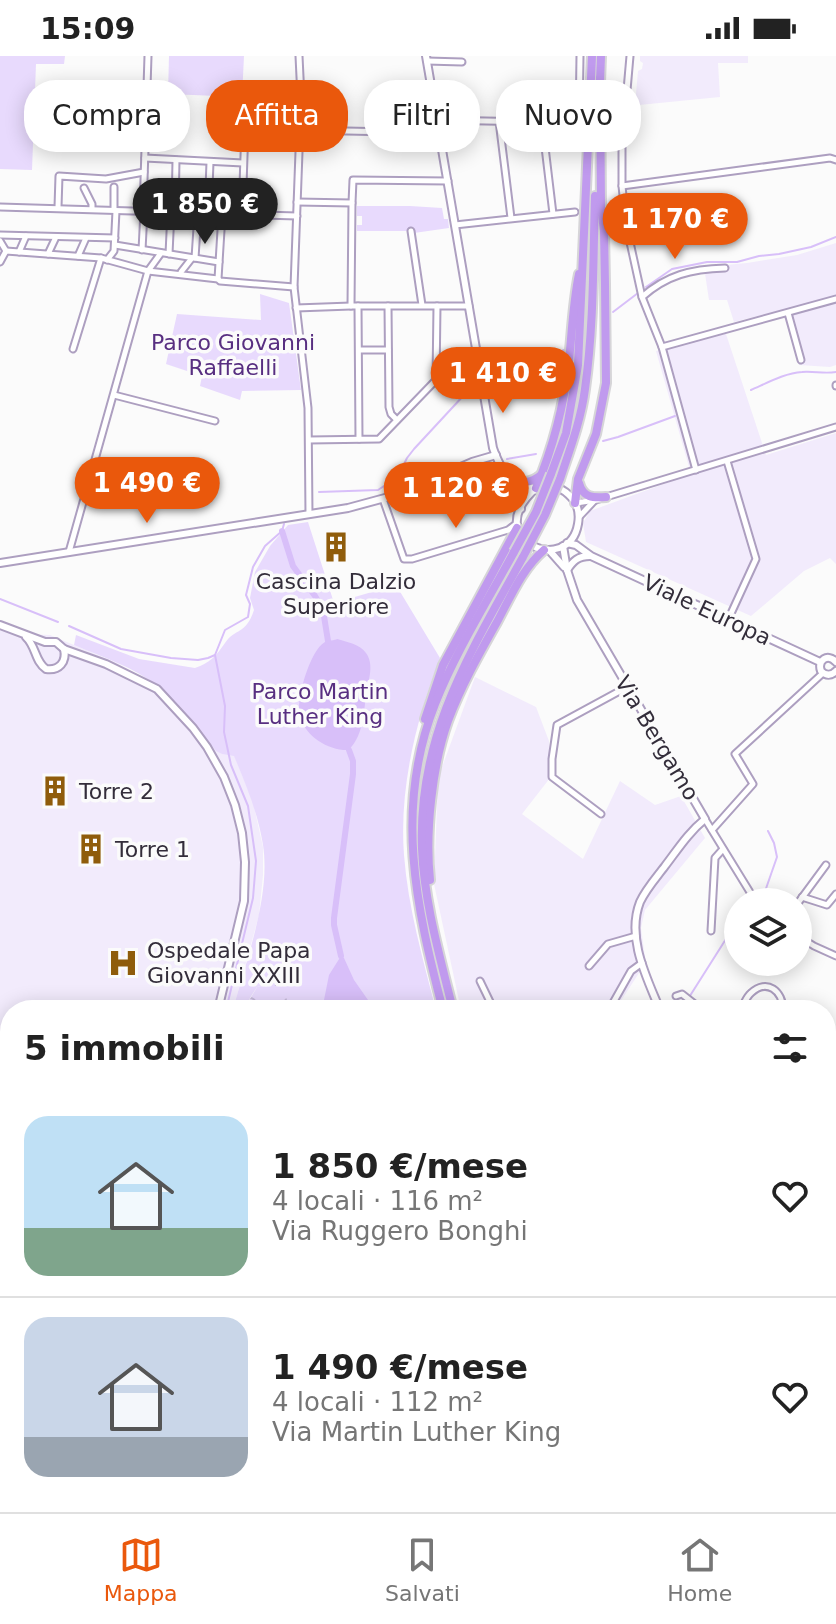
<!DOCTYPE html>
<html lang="it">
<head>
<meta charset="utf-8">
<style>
  :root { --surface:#fff; --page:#f2f2f2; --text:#222; --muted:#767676; --line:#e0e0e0; --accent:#ea580c }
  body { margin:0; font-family:"DejaVu Sans",sans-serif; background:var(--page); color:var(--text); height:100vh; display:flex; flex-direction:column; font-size:30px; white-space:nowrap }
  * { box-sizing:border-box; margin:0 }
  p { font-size:26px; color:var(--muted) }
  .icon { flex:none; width:44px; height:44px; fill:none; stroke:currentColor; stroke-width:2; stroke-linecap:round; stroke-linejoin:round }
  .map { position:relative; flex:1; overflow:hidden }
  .panel { position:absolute; left:0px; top:944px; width:836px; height:512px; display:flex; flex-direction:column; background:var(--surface); border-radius:32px 32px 0 0; box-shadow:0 4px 20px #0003 }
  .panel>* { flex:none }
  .hud { position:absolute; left:24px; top:24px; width:788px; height:72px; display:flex; gap:16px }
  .controls { position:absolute; left:724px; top:832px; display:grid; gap:16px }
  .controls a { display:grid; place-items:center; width:88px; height:88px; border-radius:50%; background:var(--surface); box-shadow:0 4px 20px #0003; font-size:40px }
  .price { position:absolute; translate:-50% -68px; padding:0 18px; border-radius:28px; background:var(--accent); color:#fff; font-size:26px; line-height:52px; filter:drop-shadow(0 2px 4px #0008) }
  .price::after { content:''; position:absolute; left:50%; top:48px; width:24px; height:18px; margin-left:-12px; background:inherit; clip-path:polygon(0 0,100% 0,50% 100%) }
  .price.current { background:#222; color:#fff }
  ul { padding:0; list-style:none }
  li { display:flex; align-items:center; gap:24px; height:200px; padding:0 24px }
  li+li { border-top:2px solid var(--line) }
  li span { display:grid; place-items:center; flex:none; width:224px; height:160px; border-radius:24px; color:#555 }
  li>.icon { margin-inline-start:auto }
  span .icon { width:96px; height:96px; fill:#fffc; stroke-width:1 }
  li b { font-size:34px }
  h2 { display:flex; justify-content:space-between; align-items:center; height:96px; padding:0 24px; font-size:34px }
  .chip { padding:0 28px; border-radius:32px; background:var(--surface); box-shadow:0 4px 20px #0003; font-size:28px; line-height:72px }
  .chip.current { background:var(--accent); color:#fff }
  .status { display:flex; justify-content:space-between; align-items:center; height:56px; padding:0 40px; background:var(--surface); direction:ltr }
  .status svg { height:22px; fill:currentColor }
  .menu { display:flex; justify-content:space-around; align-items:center; height:112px; border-top:2px solid var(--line); background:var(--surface); font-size:22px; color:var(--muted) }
  .menu a { display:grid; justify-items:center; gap:4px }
  .menu .current { color:var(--accent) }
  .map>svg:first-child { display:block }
  .built { fill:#f2ebfc }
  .forest { fill:url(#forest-crowns) }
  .park { fill:#e8dafd }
  .water { fill:#d8bff9 }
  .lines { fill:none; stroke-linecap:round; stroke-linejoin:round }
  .stream { stroke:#d8bff9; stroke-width:2 }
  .canal { stroke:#d8bff9; stroke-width:6 }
  .minor-casing { stroke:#ad9fc0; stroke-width:9 }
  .tertiary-casing { stroke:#ad9fc0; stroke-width:10 }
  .secondary-casing { stroke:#ad9fc0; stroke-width:11 }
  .trunk-casing { stroke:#d6d5d8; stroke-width:12 }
  .minor { stroke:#fff; stroke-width:5 }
  .tertiary { stroke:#fff; stroke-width:6 }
  .secondary { stroke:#e8d9f8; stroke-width:7 }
  .trunk { stroke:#c09aee; stroke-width:8 }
  .trunk-bridge-casing { stroke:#d6d5d8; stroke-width:12; stroke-linecap:butt }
  .trunk-bridge { stroke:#c09aee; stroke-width:8 }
  .labels { text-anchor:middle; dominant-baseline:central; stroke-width:7; stroke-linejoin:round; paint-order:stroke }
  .park-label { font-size:22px; fill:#582f81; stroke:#fbfbfb }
  .poi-label { font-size:22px; fill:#332d3a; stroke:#fbfbfb; text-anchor:start }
  .street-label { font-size:22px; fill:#332d3a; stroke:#fbfbfb }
</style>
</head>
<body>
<div class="status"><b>15:09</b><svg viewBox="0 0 49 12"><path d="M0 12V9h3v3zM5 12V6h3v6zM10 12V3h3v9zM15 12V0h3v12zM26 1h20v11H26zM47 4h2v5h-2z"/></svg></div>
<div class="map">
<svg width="836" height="1456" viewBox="0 0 836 1456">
  <defs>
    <pattern id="forest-crowns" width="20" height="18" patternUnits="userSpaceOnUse" patternTransform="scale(2)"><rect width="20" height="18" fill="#e8dafd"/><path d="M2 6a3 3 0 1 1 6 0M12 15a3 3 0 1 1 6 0" fill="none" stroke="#c7bbda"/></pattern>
  </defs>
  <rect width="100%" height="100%" fill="#fbfbfb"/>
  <g class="built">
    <path d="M640,0H748V7H718L720,41L639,49H635L638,15L642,13L643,7L640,5Z"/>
    <path d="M836,187V309L830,311L799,309L782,254L734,266L727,244H709L704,211L747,207L797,199Z"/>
    <path d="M726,278L766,399L836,377V508L830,502L804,515L751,560L586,486L583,467L590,455L691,418L656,295L711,280Z"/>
    <path d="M0,570L22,578L50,579L117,607L155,628L183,654L222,698L234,699L253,746L263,791V819L259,859L233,954H10V1198L0,1191Z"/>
    <path d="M475,621L536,651L549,685L550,722L522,758L583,803L620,725L655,749L681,740L705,782L645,854L641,872L646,909L639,917L615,954H461L434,828L438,722Z"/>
  </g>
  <path class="forest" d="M272,928C283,928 286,937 288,947L283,954H247L250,943L257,931Z"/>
  <g class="park">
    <path d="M0,0H65L64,8H36L32,114L0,113Z"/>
    <path d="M169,0H244L242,41L168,38Z"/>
    <path d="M357,150H410L442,152L444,163H448L449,172L414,177L413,175H357V169H362V160H357Z"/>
    <path d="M260,238L289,247L301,334L242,335L240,344L200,330L202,320L166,308L177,258L261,264Z"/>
    <path d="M308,466L334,547L396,529L440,602C416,664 399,732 404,799C408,852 423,903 436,954H283L288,947C282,926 277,927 257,931L250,942L246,954H233C246,904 271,840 263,789C258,757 246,729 234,700L222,698L216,695C198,672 180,649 157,630C134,611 102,601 74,589L76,579L139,603L195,612C210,607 216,600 225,587C235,572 246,579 254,554L250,542L255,516L270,490L288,469Z"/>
  </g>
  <g class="water">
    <path d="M337,583C347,586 360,588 366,597C374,608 369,622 367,634C363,656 365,676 349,694C329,695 306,681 300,661C295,645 310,594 325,586C326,585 336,584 337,583Z"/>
    <path d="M341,900L344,902L354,924L375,954H322L329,919Z"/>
  </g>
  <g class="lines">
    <g class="stream">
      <path d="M646,231L672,213L707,206H737L759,200L779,198L811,191L836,181"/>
      <path d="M613,256L638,237"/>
      <path d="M529,306L543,303L564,294"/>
      <path d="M751,334C767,327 785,317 802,316C814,315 824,318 836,316"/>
      <path d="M603,385L618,381L675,360"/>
      <path d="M507,403L536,398"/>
      <path d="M319,436L378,434L390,426L401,414L407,402L414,393L477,325"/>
      <path d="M0,543L58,566"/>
      <path d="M69,570L121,593L171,602L198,604L208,602L215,599L225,574L248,561L250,548L246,539L253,511L265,490L282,475L284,468"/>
      <path d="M215,599L225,650L224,676L231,709L248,750L256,805L253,842L226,954"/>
      <path d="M762,844L777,801L774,787L768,775"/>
      <path d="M681,954L738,864"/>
      <path d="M0,1208L10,1214"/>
      <path d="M369,1456L370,1446"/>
    </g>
    <g class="canal">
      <path d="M282,475L293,510L315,540L323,554L328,585"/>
      <path d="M341,900L334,869V862L353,718V705L349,694"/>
      <path d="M0,1311L10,1324"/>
      <path d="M39,1456L42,1446"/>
    </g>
    <g class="minor-casing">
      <g id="minor">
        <path d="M299,0L301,42L294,231L308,352L309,458"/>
        <path d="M630,0L622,91V130L626,168L642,241L662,291L696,414"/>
        <path d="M427,5L462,6"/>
        <path d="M437,64L579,67L580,0"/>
        <path d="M499,65L511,162"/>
        <path d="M542,66L553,158"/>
        <path d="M300,74L439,77"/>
        <path d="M145,102L243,107"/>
        <path d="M622,130L830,102L836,104"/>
        <path d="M84,132L92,148V153"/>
        <path d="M297,146L352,147L353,124L448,125"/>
        <path d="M0,151L297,160"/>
        <path d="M58,151L59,120L106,123L144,116"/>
        <path d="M114,154V131"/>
        <path d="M143,155L148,0"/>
        <path d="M175,156L176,104"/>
        <path d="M208,158L210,106"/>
        <path d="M242,159L246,41L301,42"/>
        <path d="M455,169L575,156"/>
        <path d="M411,175L422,249"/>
        <path d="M0,179L115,182"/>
        <path d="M0,185L6,195"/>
        <path d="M115,189L219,206"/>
        <path d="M142,194L144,155"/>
        <path d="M6,195L101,202L148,215L218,223L220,225L294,231"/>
        <path d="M19,196L26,180"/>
        <path d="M48,198L56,181"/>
        <path d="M169,198L171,155"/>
        <path d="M78,200L86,182"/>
        <path d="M195,202L198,157"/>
        <path d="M107,204L114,195L116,155"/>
        <path d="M0,206L6,195"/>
        <path d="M181,216L192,202"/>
        <path d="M218,223L222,158"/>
        <path d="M642,241C667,219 691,213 725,212"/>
        <path d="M351,250L352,147"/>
        <path d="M358,250L359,383"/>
        <path d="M388,250L389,351L391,358L397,364"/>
        <path d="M296,252L351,250H469"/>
        <path d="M788,257L801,304"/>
        <path d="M662,291L836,243"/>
        <path d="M73,293L101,202"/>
        <path d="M359,294H388"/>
        <path d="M836,329V330"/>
        <path d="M114,339L215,365"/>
        <path d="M309,384L379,383L436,324L437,250"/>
        <path d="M727,405L756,503L728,564"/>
        <path d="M383,443L404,503H412L508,474L516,468"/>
        <path d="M576,447L596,444L836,371"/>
        <path d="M579,461L594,445"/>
        <path d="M69,496L148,215L161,197"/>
        <path d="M601,758L552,721V703L557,669L627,631"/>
        <path d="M705,763L756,846"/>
        <path d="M712,774L753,728L735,698L823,617"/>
        <path d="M802,841L827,849L836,838"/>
        <path d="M798,847L826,809"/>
        <path d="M711,875L715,802L723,793"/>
        <path d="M798,880L814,890L836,900"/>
        <path d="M589,910L608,888L636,880"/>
        <path d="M480,925L494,954"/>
        <path d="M676,940L682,938L696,949"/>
        <path d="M609,954L631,915L642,907"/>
        <path d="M740,954C744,949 746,941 751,937C767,922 783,935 783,954"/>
        <path d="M826,1109L836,1089"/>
        <path d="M826,1148L836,1153"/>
      </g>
    </g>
    <g class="tertiary-casing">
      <g id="tertiary">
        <path d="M426,0L493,392C500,414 515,431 521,453"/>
        <path d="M512,426C531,442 550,420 569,439C577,446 580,457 578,468C569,521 478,484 536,432"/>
        <path d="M567,487L576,489L591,500L820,606"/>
        <path d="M563,490L567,514L577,544L705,763C688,777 678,793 665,810C656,822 646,833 640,846C626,882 647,922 660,954"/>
        <path d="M549,494L564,511"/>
        <path d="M0,507L348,452L396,439L472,406L496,399"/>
        <path d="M567,514C573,505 578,500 590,500"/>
        <path d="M0,569L45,586H56L64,593L106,608L157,633L193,672L207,691L224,721L235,749L242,777L245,806L244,845L218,954"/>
        <path d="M26,581C36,590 35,606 46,613C59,615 67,606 64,593"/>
        <path d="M836,606C828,597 817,604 821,615C826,620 831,620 836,615"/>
        <path d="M0,1194L10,1202"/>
        <path d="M826,1218L836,1223"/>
      </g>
    </g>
    <g class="secondary-casing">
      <path id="secondary" d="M0,1365L10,1360"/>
    </g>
    <g class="trunk-casing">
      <g id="trunk">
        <path d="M600,26L601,0"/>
        <path d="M551,418L566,377L578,309L592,0"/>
        <path d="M509,423C522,427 530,428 541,419"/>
        <path d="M560,423C570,393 581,364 585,333C594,269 593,204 595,140"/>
        <path d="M579,427C583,442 593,442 606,441"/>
        <path d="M536,432C553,392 564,349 569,305C572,276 573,247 579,218"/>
        <path d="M575,447L578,423L596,378L606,327L605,228L604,175L601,151L600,22"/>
        <path d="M425,663L443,609L517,472"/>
        <path d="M430,824C425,777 432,710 448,665C461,630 479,598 497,566C511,540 522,513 544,494"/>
        <path d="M443,954C416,851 394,752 435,648C456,595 487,546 514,496"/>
        <path d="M453,954C440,901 424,846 422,792C418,678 470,597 523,501"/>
        <path d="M733,1446L740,1456"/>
      </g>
    </g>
    <use href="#minor" class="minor"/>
    <use href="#tertiary" class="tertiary"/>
    <use href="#secondary" class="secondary"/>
    <use href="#trunk" class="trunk"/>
    <g class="trunk-bridge-casing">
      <g id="trunk-bridge">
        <path d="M514,496L536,456L551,418"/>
        <path d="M523,501L545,459L560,423"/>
        <path d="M746,1446L750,1452"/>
      </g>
    </g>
    <use href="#trunk-bridge" class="trunk-bridge"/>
  </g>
  <defs>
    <g id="building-bare" transform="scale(2.4)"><path d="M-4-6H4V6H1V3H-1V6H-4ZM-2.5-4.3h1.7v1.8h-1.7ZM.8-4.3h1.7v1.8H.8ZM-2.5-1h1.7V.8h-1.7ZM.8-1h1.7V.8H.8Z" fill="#8f5c0b" stroke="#fbfbfb" stroke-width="2.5" paint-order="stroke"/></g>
    <g id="hospital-bare" transform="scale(2.4)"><path d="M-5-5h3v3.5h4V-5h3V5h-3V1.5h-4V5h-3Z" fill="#8f5c0b" stroke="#fbfbfb" stroke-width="2.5" paint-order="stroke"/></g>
  </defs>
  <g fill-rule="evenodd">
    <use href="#building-bare" x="336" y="491"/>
    <use href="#building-bare" x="55" y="735"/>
    <use href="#building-bare" x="91" y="793"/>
    <use href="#hospital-bare" x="123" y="907"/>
  </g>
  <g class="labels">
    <g class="park-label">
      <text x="233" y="286">Parco Giovanni<tspan x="233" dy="25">Raffaelli</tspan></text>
      <text x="320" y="635">Parco Martin<tspan x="320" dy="25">Luther King</tspan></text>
    </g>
    <g class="poi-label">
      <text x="336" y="525" text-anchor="middle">Cascina Dalzio<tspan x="336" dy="25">Superiore</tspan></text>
      <text x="79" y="735">Torre 2</text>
      <text x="115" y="793">Torre 1</text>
      <text x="147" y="894">Ospedale Papa<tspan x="147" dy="25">Giovanni XXIII</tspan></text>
    </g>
    <g class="street-label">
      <text transform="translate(707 554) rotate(25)">Viale Europa</text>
      <text transform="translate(657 682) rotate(59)">Via Bergamo</text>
    </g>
  </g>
</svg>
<div class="controls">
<a><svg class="icon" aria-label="layers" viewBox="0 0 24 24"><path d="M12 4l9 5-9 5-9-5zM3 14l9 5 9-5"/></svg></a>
</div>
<b class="price current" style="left:205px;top:190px">1 850 €</b>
<b class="price" style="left:675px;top:205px">1 170 €</b>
<b class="price" style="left:503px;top:359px">1 410 €</b>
<b class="price" style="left:147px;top:469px">1 490 €</b>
<b class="price" style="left:456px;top:474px">1 120 €</b>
<div class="hud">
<a class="chip">Compra</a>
<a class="chip current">Affitta</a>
<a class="chip">Filtri</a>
<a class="chip">Nuovo</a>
</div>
<section class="panel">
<h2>5 immobili<svg class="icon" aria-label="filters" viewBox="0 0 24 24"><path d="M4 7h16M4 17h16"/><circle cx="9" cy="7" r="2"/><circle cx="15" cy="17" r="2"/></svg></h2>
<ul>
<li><span style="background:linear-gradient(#bfe0f5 70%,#7fa58c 0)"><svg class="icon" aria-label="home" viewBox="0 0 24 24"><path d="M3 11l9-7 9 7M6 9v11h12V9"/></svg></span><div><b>1 850 €/mese</b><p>4 locali · 116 m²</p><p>Via Ruggero Bonghi</p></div><svg class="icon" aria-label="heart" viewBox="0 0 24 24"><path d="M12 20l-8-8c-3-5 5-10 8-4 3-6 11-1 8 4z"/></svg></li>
<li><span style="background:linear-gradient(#c9d6e8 75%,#9aa5b1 0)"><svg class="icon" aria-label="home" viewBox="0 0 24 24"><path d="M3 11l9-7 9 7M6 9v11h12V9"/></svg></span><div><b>1 490 €/mese</b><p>4 locali · 112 m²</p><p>Via Martin Luther King</p></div><svg class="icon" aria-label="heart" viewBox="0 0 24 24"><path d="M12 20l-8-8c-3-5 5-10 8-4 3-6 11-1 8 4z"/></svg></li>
</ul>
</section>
</div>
<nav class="menu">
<a class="current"><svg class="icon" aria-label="map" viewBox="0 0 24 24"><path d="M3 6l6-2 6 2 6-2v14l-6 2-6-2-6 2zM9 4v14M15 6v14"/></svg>Mappa</a>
<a><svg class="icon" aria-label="saved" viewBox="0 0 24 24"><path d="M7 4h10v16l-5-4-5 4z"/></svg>Salvati</a>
<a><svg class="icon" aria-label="home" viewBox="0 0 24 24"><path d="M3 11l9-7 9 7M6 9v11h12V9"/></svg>Home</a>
</nav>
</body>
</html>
